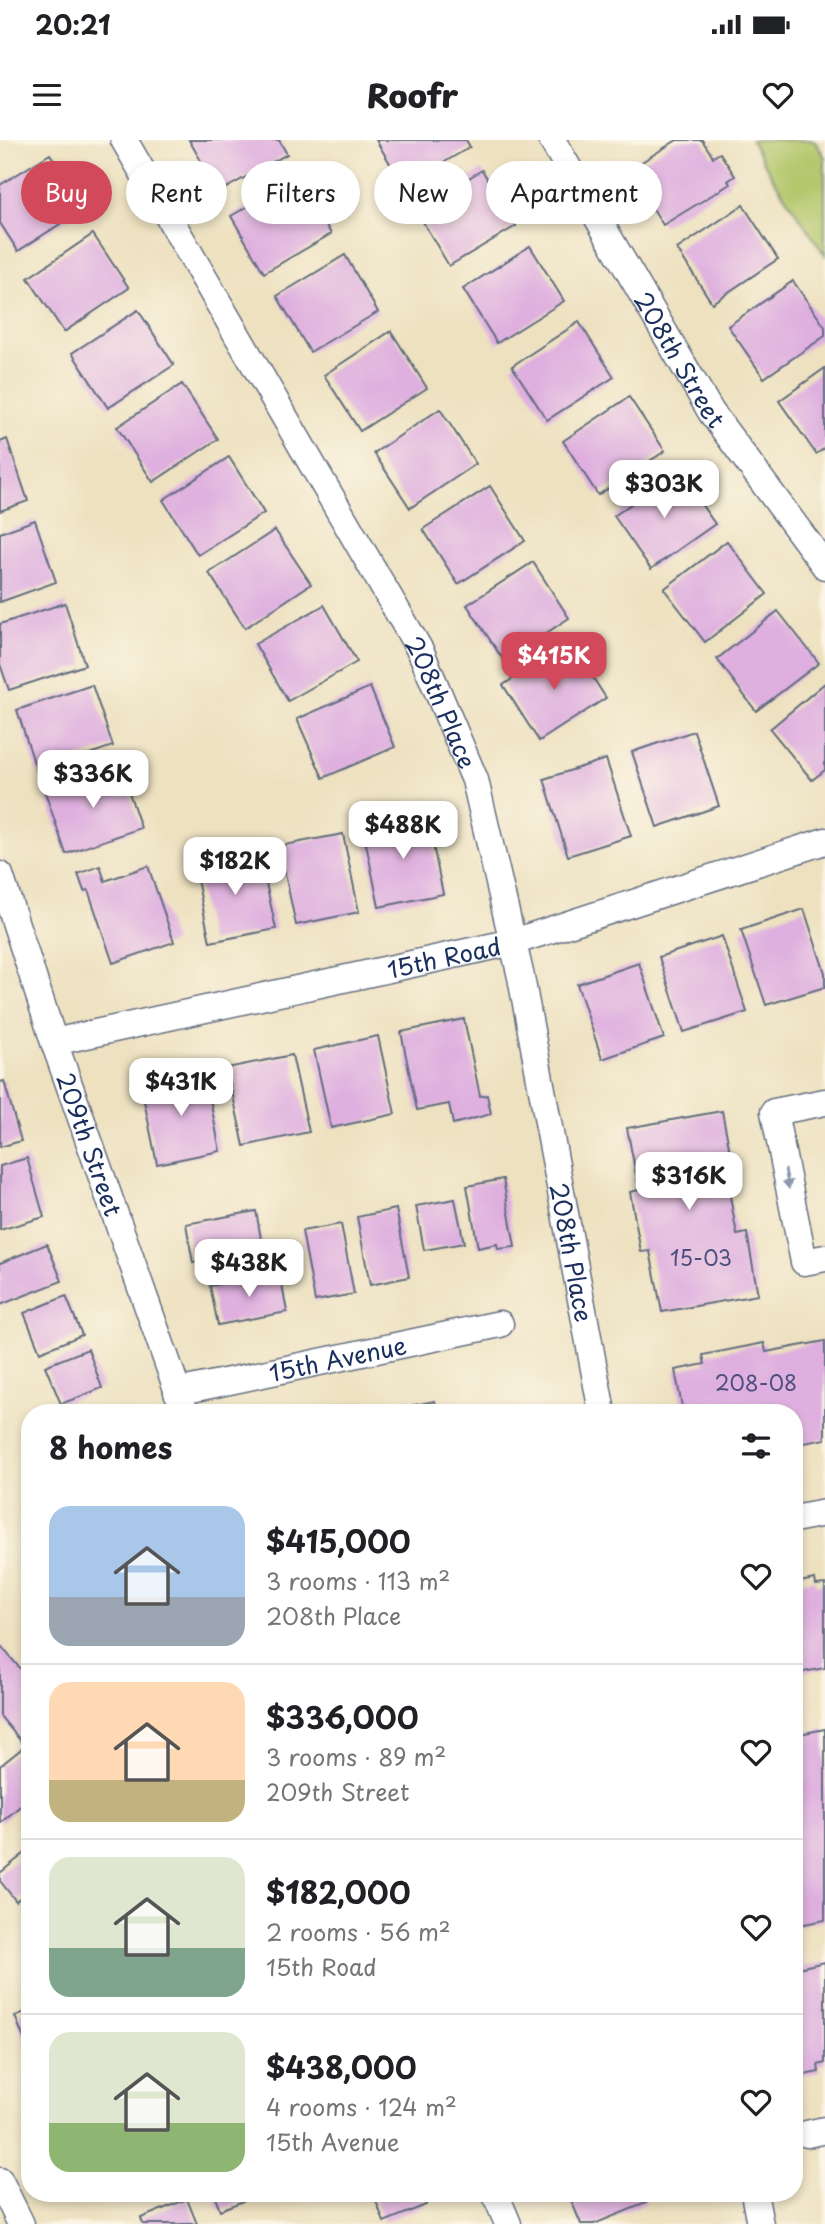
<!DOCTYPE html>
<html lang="en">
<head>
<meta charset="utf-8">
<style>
  :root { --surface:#fff; --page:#f2f2f2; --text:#202124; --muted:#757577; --line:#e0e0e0; --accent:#d1495b }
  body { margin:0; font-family:"Playpen Sans",sans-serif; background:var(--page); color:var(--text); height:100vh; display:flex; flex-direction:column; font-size:26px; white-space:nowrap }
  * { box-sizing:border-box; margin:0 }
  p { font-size:23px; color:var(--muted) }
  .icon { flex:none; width:38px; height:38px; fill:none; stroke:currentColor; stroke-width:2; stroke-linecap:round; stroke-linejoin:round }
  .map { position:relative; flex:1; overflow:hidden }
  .sheet { position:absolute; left:21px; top:1264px; width:782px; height:798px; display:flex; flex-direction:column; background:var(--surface); border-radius:28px; box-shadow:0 4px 10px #0003 }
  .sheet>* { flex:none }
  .guide { position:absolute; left:21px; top:21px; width:784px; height:63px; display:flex; gap:14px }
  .price { position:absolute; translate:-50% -60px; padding:0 16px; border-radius:14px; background:#fff; color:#222; font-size:23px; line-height:46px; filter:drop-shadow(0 2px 4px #0008) }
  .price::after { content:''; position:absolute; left:50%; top:42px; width:21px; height:16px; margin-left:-10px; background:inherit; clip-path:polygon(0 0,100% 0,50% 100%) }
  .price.current { background:var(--accent); color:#fff }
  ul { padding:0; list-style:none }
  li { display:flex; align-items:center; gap:21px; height:175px; padding:0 28px }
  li+li { border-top:2px solid var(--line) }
  li span { display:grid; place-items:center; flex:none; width:196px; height:140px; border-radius:21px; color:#555 }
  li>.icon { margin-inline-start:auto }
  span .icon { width:84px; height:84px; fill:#fffc; stroke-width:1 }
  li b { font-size:30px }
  h2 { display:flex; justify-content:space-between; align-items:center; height:84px; padding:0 28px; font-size:30px }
  .chip { padding:0 24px; border-radius:32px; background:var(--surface); box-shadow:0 4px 10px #0003; font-size:24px; line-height:63px }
  .chip.current { background:var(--accent); color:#fff }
  .status { display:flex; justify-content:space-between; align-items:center; height:49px; padding:0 35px; background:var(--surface); direction:ltr }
  .status svg { height:19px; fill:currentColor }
  header { display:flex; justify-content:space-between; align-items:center; height:91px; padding:0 28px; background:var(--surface); font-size:32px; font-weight:800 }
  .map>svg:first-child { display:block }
  .green { fill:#b2c66a; stroke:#667a64; stroke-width:2 }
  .building { fill:#deafdf }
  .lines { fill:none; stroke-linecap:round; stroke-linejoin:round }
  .minor-casing { stroke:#646d80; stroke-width:29 }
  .minor { stroke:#fff; stroke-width:26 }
  .oneway { fill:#8d97ae }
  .labels { text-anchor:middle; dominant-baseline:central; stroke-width:5; stroke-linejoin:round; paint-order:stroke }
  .number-label { font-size:21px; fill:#4c4f7e }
  .street-label { font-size:24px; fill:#1b2f5e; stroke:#fcf5e5 }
</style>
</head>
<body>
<div class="status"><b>20:21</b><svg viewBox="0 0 49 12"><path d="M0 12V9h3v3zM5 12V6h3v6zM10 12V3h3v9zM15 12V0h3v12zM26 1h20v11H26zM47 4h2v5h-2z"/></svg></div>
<header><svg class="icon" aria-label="menu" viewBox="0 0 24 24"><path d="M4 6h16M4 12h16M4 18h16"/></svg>Roofr<svg class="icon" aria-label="heart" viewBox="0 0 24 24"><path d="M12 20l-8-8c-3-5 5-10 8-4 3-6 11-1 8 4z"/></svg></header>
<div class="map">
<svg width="825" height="2084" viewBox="0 0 825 2084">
  <rect width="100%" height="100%" fill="#fcf5e5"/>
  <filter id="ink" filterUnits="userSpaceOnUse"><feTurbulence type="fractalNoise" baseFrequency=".0143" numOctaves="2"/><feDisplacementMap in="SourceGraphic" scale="14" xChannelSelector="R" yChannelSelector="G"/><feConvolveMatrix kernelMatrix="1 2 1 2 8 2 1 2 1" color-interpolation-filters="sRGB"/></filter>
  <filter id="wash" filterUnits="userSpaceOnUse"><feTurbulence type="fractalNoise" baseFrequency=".00686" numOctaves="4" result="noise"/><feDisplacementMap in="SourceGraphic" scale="28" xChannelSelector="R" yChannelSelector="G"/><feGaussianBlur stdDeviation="1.57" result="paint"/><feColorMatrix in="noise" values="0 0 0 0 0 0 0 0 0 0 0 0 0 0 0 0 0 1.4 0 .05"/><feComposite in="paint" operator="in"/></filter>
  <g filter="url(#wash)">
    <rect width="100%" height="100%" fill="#ede1c0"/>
    <path class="green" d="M751,0H814L825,17V115L772,37Z"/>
    <g id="blocks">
      <g class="building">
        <path d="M189,0H279L287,14L219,52Z"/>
        <path d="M376,0H466L470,7L433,29L436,34L407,52Z"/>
        <path d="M677,0H702L713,17L720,13L735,36L728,41L730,44L663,85L629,30Z"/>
        <path d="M50,14L85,68L18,111L0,83V45Z"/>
        <path d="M482,30L516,86L449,126L416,70Z"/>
        <path d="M299,37L331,94L264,133L231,76Z"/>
        <path d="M743,65L778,119L712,163L677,109Z"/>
        <path d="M93,94L129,148L64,192L28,138Z"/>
        <path d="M530,106L564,161L497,203L463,149Z"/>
        <path d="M345,115L378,172L310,212L277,156Z"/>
        <path d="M793,141L825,187V196L764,238L728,186Z"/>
        <path d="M138,170L174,225L108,268L72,213Z"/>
        <path d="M579,182L614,237L547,280L512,226Z"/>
        <path d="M391,191L427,248L360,291L324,235Z"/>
        <path d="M825,228V308L816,314L779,261Z"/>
        <path d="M182,244L218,299L153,342L117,287Z"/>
        <path d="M629,257L665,311L598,355L563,301Z"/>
        <path d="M440,269L476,324L410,368L374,313Z"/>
        <path d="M7,299L28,361L0,371V302Z"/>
        <path d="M229,317L264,373L198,415L163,360Z"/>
        <path d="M678,331L715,384L651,429L614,376Z"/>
        <path d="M490,346L525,401L458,444L423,389Z"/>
        <path d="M35,380L56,442L0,462V393Z"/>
        <path d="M275,390L311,444L245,488L209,433Z"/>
        <path d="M727,401L767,454L705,502L664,449Z"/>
        <path d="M533,422L569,478L504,521L467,465Z"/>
        <path d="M65,463L85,525L9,550L0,524V484Z"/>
        <path d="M324,465L357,522L288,561L255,504Z"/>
        <path d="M778,471L819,523L756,571L717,519Z"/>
        <path d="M570,502L606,558L539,601L503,545Z"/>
        <path d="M825,543V630L812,640L770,589Z"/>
        <path d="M92,545L113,606L37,632L17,570Z"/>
        <path d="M370,547L395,607L323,638L297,579Z"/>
        <path d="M694,591L719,666L657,687L632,612Z"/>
        <path d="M606,619L631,696L568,716L544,639Z"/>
        <path d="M120,626L141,688L66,714L45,652Z"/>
        <path d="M427,676L443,754L379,767L363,689Z"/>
        <path d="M343,694L359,772L296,785L279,706Z"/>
        <path d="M259,711L276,789L210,802L194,725Z"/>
        <path d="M100,726L105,741L148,726L174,802L113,823L88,750L84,751L78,734Z"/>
        <path d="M804,769L825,833V847L766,865L741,790Z"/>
        <path d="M722,796L747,872L684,892L659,817Z"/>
        <path d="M639,823L664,898L602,919L577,844Z"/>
        <path d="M464,879L480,956L487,955L491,974L453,984L449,964L417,970L401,892Z"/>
        <path d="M378,896L395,974L331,988L314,910Z"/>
        <path d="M292,915L309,992L244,1006L227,928Z"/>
        <path d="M205,933L220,1011L157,1024L141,946Z"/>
        <path d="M4,941L21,1001L0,1007V942Z"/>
        <path d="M722,971L734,1033L726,1034L737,1095L747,1093L758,1155L662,1172L650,1111L641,1112L630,1052L639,1050L627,988Z"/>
        <path d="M27,1018L44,1077L0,1090V1026Z"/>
        <path d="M503,1039L515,1107L498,1109L497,1104L478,1108L467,1046Z"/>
        <path d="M455,1059L464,1103L424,1110L416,1066Z"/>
        <path d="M396,1069L409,1137L370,1145L357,1077Z"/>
        <path d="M256,1071L263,1110L193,1123L186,1084Z"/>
        <path d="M341,1084L354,1154L315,1161L302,1091Z"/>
        <path d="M47,1104L62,1141L0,1165V1123Z"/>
        <path d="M280,1133L287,1172L218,1185L210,1146Z"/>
        <path d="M66,1156L82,1195L40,1212L24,1173Z"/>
        <path d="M825,1201V1299L794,1305V1272H683L675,1230L705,1224L703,1215L764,1203L766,1212Z"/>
        <path d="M88,1209L102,1248L61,1264L45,1226Z"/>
        <path d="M435,1261L437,1272H395L394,1269Z"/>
        <path d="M815,1439L816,1445L825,1444V1528L798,1533L800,1549L794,1550V1443Z"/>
        <path d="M0,1505L30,1540V1658L0,1683V1626L25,1606L0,1576Z"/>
        <path d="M825,1589V1780L794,1786V1595Z"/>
        <path d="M30,1709V1749L16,1761L0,1741V1733Z"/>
        <path d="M825,1822V1923L818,1925L819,1932L794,1937V1839L800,1838L798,1828Z"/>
        <path d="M30,1870V1914L15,1876Z"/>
        <path d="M213,2053H264L220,2070Z"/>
        <path d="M373,2053H421L426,2065L384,2082Z"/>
        <path d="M568,2053H642L646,2063L594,2084H581Z"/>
        <path d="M187,2059L197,2084H143L141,2078Z"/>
      </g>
    </g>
  </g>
  <g filter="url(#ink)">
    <use href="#blocks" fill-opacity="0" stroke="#646d80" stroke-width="2"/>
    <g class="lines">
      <g class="minor-casing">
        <g id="minor">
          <path id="s1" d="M124,0L421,512L475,640L521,837L602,1272"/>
          <path id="s2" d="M552,0L711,272L825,426"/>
          <path id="s3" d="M0,735L54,902L185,1272"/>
          <path id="s4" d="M54,902L513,802L825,701"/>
          <path d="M825,962L774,972L804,1122L825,1118"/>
          <path id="s5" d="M177,1252L500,1184"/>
          <path d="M794,1379L825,1373"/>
          <path d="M807,1994L825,1990"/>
          <path d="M0,2041L21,2084"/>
          <path d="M495,2053L508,2084"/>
          <path d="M754,2053L760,2084"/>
        </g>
      </g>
      <use href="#minor" class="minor"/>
    </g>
    <defs><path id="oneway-solid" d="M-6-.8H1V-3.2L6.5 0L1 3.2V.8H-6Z" transform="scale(1.75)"/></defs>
    <use class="oneway" href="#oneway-solid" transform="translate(787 1039) rotate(79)"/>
  </g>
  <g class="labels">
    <g class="number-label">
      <text x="701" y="1117">15-03</text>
      <text x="756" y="1242">208-08</text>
    </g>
    <g class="street-label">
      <text stroke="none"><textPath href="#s2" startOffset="254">208th Street</textPath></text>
      <text stroke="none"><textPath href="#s1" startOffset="646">208th Place</textPath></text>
      <text stroke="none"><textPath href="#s4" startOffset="399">15th Road</textPath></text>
      <text stroke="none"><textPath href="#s3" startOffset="284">209th Street</textPath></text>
      <text stroke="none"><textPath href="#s1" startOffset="1213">208th Place</textPath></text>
      <text stroke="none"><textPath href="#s5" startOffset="164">15th Avenue</textPath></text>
    </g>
  </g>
</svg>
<b class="price" style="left:664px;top:380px">$303K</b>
<b class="price current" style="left:554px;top:552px">$415K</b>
<b class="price" style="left:93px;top:670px">$336K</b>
<b class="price" style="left:403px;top:721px">$488K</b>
<b class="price" style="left:235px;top:757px">$182K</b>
<b class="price" style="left:181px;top:978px">$431K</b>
<b class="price" style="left:689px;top:1072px">$316K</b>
<b class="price" style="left:249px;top:1159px">$438K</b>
<div class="guide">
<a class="chip current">Buy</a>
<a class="chip">Rent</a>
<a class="chip">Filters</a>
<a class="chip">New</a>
<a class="chip">Apartment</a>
</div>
<section class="sheet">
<h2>8 homes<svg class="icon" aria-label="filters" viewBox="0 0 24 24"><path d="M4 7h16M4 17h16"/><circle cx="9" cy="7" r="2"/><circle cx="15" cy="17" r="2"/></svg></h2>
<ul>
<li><span style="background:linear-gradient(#a9c7e8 65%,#9aa5b1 0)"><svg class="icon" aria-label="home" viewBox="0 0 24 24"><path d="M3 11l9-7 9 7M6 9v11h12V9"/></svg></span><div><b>$415,000</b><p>3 rooms · 113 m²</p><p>208th Place</p></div><svg class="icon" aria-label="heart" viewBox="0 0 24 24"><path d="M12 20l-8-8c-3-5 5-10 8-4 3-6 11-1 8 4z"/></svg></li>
<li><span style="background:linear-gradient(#ffd9b3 70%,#c2b280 0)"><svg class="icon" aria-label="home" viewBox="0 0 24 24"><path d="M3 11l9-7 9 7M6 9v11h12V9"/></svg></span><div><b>$336,000</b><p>3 rooms · 89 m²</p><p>209th Street</p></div><svg class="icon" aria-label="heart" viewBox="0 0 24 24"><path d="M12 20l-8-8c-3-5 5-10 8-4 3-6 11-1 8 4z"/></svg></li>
<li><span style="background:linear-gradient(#dfe7d0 65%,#7fa58c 0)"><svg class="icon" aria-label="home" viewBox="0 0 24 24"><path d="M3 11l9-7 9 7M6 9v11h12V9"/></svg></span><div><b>$182,000</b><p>2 rooms · 56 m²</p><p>15th Road</p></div><svg class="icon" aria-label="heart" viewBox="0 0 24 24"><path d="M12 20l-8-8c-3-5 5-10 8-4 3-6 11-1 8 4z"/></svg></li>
<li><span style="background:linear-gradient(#dfe7d0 65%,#8fb573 0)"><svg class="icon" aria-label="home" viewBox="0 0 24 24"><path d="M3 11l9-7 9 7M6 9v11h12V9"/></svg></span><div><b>$438,000</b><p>4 rooms · 124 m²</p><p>15th Avenue</p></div><svg class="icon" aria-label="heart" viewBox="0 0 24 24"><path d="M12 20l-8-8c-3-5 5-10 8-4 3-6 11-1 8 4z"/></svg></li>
</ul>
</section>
</div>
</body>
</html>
